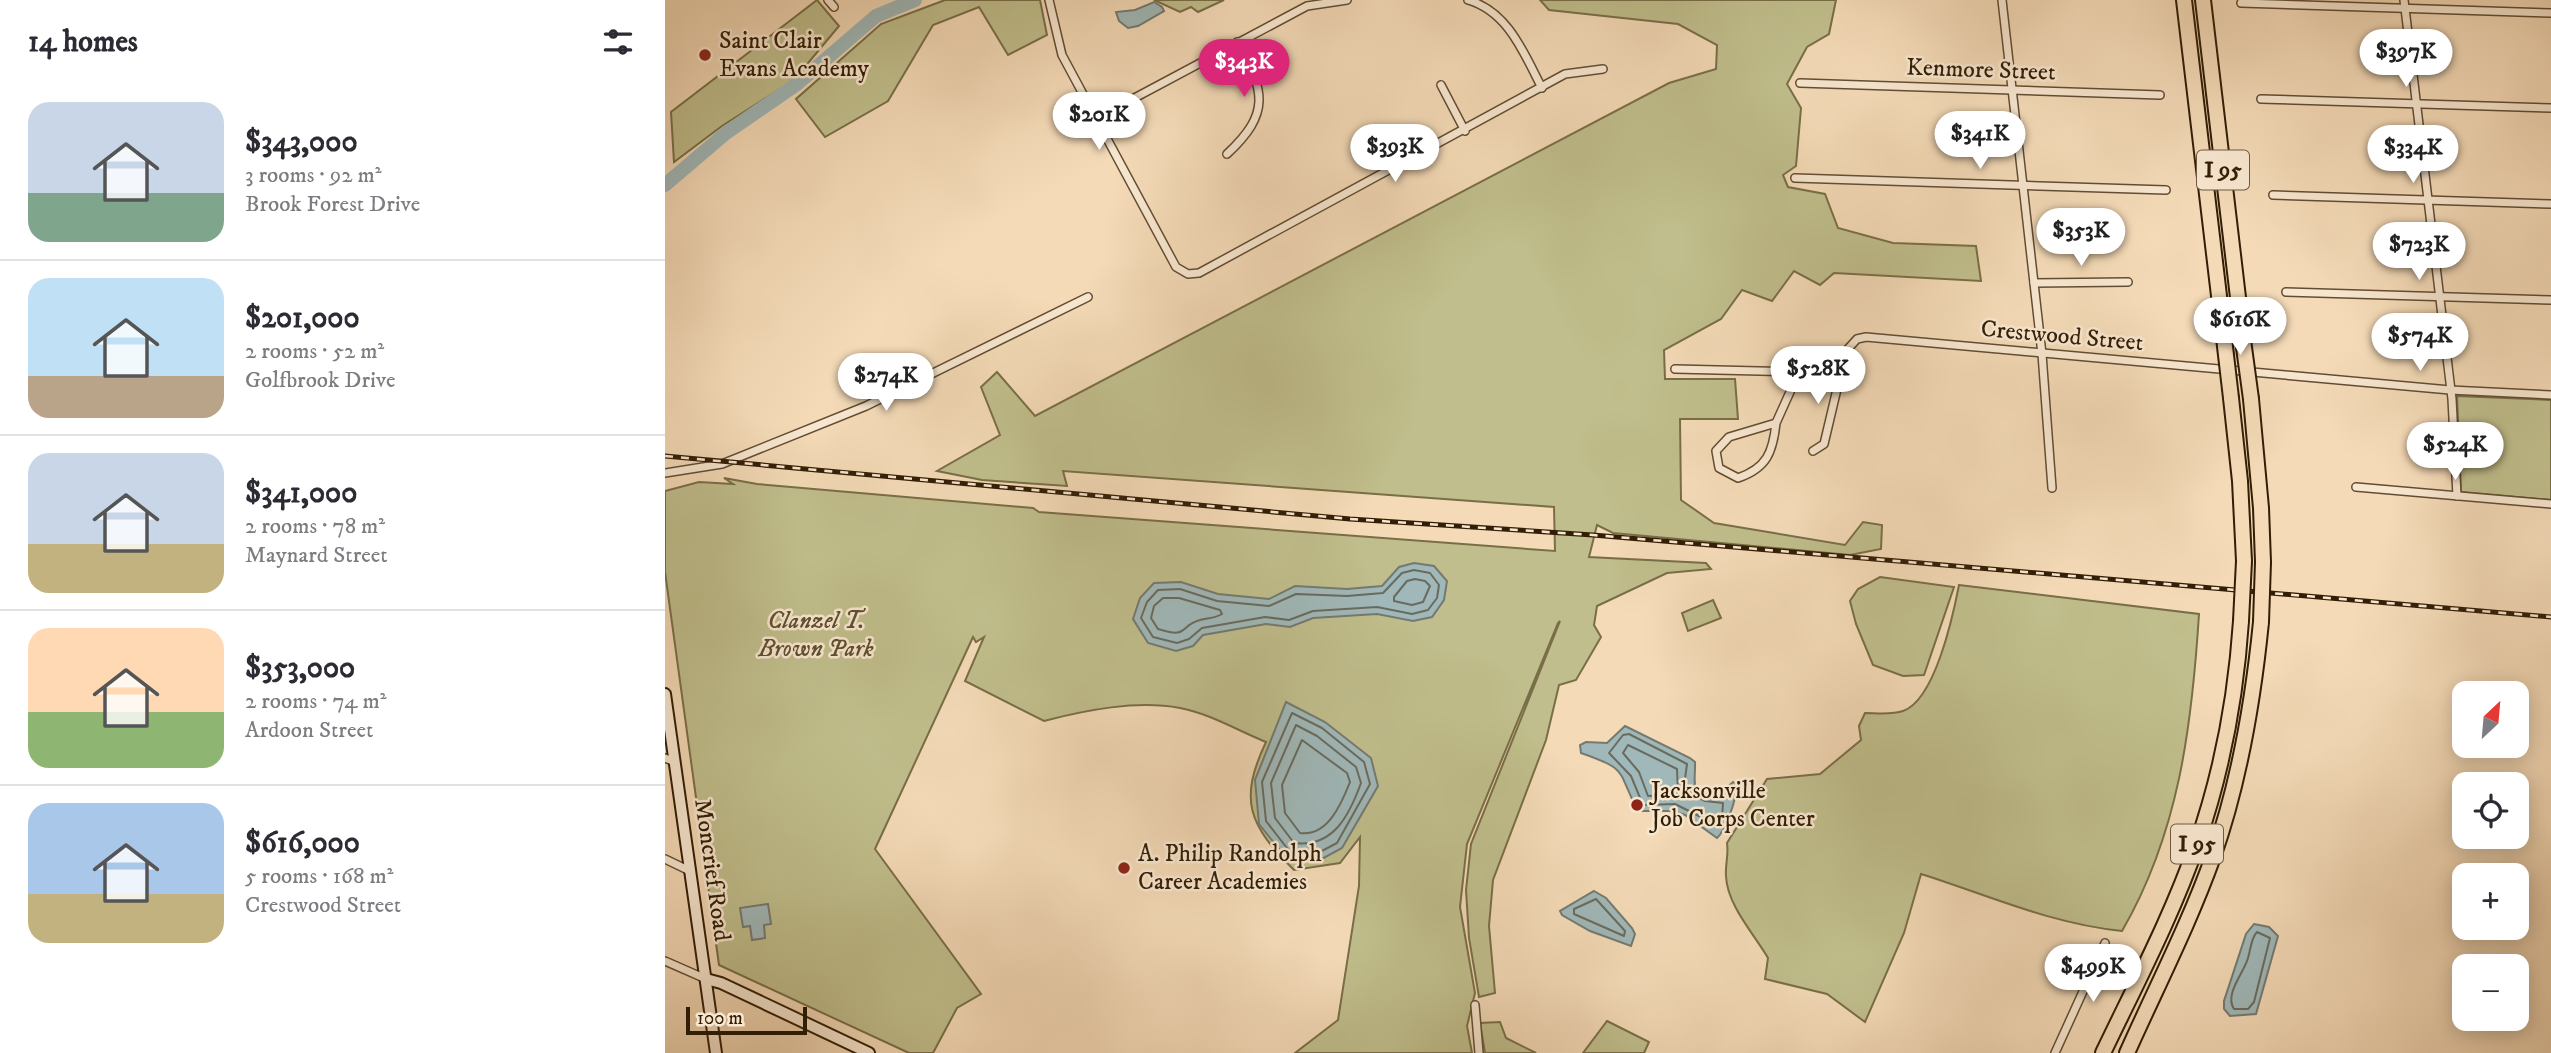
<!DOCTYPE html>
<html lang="en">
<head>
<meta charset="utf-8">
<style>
  :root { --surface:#fff; --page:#f7f7f7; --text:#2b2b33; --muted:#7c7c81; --line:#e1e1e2; --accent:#db2777 }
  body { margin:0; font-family:"IM FELL DW Pica",serif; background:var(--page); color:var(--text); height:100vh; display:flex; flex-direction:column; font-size:26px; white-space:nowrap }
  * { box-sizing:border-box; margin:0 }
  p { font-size:23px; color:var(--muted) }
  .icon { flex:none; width:38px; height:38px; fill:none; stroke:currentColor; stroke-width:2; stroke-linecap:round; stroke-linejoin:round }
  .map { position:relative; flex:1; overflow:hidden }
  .panel { display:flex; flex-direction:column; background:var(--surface); width:665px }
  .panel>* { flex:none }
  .needle { width:46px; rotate:26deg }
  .controls { position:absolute; left:1787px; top:681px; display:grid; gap:14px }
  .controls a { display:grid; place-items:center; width:77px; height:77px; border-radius:14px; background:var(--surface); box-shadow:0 4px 18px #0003; font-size:35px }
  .scale { position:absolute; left:21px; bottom:18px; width:121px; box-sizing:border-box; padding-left:7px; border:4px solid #321e05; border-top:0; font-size:19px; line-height:24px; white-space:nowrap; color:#321e05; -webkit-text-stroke:5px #f8e7d0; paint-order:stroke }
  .price { position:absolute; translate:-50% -60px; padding:0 16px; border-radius:24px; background:#fff; color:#222; font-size:23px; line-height:46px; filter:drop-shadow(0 2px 4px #0008) }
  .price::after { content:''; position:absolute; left:50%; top:42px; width:21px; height:16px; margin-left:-10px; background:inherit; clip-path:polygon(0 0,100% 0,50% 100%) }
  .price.selected { background:var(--accent); color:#fff }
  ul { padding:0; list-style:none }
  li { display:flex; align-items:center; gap:21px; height:175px; padding:0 28px }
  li+li { border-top:2px solid var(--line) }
  li span { display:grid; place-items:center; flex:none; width:196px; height:140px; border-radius:21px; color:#555 }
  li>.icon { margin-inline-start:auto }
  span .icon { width:84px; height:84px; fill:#fffc; stroke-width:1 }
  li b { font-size:30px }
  h2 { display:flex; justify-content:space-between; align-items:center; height:84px; padding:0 28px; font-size:30px }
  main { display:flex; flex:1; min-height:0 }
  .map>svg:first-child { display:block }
  .green { fill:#c0be8c; stroke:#796e48; stroke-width:2 }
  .water { fill:#a0b8b9; stroke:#747a71; stroke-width:2 }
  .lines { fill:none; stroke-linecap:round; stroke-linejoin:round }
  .shore { stroke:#696b5f; stroke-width:2 }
  .river { stroke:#a0b8b9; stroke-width:14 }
  .street-casing { stroke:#624d32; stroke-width:10 }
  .secondary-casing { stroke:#321e05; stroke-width:14 }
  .highway-casing { stroke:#321e05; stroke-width:18 }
  .street { stroke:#f8e7d0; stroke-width:7 }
  .secondary { stroke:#f8e7d0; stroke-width:10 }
  .highway { stroke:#f4dab7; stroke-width:14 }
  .rail-casing { stroke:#321e05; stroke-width:5 }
  .rail { stroke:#f8e7d0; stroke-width:2.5; stroke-dasharray:8; stroke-linecap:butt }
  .highway-bridge-casing { stroke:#321e05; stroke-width:18; stroke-linecap:butt }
  .highway-bridge { stroke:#f4dab7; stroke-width:14 }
  .poi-dot { fill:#8f2418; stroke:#f8e7d0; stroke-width:2.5 }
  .labels { text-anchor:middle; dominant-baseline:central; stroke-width:5; stroke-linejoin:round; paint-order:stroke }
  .shield { fill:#f8e7d0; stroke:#6d5a42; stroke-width:2 }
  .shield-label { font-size:23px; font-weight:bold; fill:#321e05 }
  .poi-label { font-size:24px; fill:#321e05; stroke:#f8e7d0; text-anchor:start }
  .street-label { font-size:24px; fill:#321e05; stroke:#f8e7d0 }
  .park-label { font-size:24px; font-style:italic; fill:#5d4e2e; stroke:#f8e7d0 }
</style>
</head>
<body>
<main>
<section class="panel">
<h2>14 homes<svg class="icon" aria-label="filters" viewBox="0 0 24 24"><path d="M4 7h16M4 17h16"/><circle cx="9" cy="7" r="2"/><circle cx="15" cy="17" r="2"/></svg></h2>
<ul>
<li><span style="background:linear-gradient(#c9d6e8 65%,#7fa58c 0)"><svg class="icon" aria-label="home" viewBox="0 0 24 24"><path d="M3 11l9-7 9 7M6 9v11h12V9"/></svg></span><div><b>$343,000</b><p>3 rooms · 92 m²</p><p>Brook Forest Drive</p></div></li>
<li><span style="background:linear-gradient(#bfe0f5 70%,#b9a48a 0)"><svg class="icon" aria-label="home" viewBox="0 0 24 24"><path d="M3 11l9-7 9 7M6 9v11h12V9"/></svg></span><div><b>$201,000</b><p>2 rooms · 52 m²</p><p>Golfbrook Drive</p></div></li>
<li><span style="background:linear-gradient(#c9d6e8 65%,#c2b280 0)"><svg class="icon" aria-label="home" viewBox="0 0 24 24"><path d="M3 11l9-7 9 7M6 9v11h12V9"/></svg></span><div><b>$341,000</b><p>2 rooms · 78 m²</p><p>Maynard Street</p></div></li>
<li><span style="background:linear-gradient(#ffd9b3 60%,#8fb573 0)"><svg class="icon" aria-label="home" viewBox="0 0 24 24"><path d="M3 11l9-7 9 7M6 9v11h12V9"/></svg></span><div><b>$353,000</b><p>2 rooms · 74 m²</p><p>Ardoon Street</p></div></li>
<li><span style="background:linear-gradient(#a9c7e8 65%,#c2b280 0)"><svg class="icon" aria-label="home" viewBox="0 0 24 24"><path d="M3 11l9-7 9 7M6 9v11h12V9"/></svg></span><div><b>$616,000</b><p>5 rooms · 168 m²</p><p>Crestwood Street</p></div></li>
</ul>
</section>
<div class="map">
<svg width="1886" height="1053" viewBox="0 0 1886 1053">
  <rect width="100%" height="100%" fill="#f4dab7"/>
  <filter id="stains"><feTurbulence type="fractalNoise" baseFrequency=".00286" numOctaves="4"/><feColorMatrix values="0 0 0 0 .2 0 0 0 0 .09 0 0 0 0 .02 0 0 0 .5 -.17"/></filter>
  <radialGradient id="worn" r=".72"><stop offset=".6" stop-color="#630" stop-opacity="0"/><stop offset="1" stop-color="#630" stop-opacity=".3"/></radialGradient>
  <g class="green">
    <path d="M152,0L174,26L129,80L57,126L9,162L6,112Z"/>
    <path d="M280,0H375L382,35L343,55L314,7L268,25L223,101L160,137L131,99L216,24Z"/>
    <path d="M489,0H559L533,12L526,7L515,12Z"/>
    <path d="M875,0H1171L1164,34L1142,47L1122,84L1136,108L1131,166L1118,175L1123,187L1160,194L1173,228L1228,243L1311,246L1316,281L1169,273L1155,285L1129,271L1107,301L1077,290L1056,319L999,350L1000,379H1070L1073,419H1015L1016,500L1049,523L1180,545L1198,522L1217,525L1216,549L1185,555L948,533L932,525L924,557L1041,563L1046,569L1002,573L932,606L929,625L936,637L911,680L894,685L881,740L828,880L824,926L830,993L814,997L804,938L801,890L806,844L895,621L893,623L802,844L795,907L810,993L802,1026L807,1053H630L673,1020L694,886L695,837L675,863L629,870C584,825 573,801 601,742C574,731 543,713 515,708C471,700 421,710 379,721L300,681L319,637L311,642L308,637L210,849L316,994L292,1008L268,1053H244L54,965L0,572V491L34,482L68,484L59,478L92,484L368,508L374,512L890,551L889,507L398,471L402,486L317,480L272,471L335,435L316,387L332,372L370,416L1004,83L1051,69L1052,45L1013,24L884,10Z"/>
    <path d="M1792,396L1886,400V500L1796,492Z"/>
    <path d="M1215,577L1289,587L1259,675L1238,676L1208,665L1191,624L1185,601L1193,589Z"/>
    <path d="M1294,585L1534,614C1527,725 1514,833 1457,931C1386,924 1323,895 1256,874L1239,933L1200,1022L1162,994L1100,979L1103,958C1089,934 1062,905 1061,876C1060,864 1064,855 1062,843L1102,779L1155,774L1196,740L1194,726L1200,713C1211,713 1227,715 1238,711C1270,700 1288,616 1294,585Z"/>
    <path d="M1048,600L1056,618L1023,631L1017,613Z"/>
    <path d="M942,1021L984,1042L979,1053H918Z"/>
    <path d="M835,1022L841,1038L871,1053H820L815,1023Z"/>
  </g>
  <g class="water">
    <path d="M489,2L497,7L499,11L473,26L463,28L454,21L451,12L470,10Z"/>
    <path d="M749,563L769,566L782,581L779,600L767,617L748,621L712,614L648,618L625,627L601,624L538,635L528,646L511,651L483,643L468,619L475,598L489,583L516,582L553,594L604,599L630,586L682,589L717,586L734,567Z"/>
    <path d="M621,702L660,722L706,758L713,786L677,848L655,860L622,859L594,824L590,780Z"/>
    <path d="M960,726L1025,758L1030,762C1031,783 1022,795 1054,795L1068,782L1071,784C1073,796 1061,830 1052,838L1020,815L1008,811H973C951,770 965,770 916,753L915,745L921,742L942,743Z"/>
    <path d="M929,891L941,898L967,928L970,934L966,946L925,931L897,915L895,911Z"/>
    <path d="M103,904L106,924L99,925L100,938L87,940L85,926L78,927L75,908Z"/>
    <path d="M1589,924L1604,927L1613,936L1591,1014L1565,1016L1559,1009V1001L1581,934Z"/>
  </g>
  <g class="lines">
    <g class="shore">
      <path d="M749,570L765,573L774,585L772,598L763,610L747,614L712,607L648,611L624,620L600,617L537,628L524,639L512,643L488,637L476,618L482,602L493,590L515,589L552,601L604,606L631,594L682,596L718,593L737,573Z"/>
      <path d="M750,579L760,581L765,586L758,602L747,605L729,601V597L742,581Z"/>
      <path d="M498,598H514L555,610L557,614C551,618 543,618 535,620C513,626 525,639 493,629L486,618L489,606Z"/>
      <path d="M627,713L657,728L699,762L705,784L672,843L653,853L625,852L601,821L597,782Z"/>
      <path d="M631,725L652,736L691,767L696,783C684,816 668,848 629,843L610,818L606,783Z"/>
      <path d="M964,734L1022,764L1020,779L1025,793L1040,801L1058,803L1057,819L1052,825L1010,804L978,805L966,776L944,753L958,735Z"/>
      <path d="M637,740L682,773L685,782C676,805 662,837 635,833L620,813L617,785Z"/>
      <path d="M963,745L1012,769L1013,794L983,796L974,772L958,753Z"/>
      <path d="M931,899L960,931L959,936L909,914V909Z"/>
      <path d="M1592,932L1605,938L1589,1002L1583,1009H1569C1559,994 1579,973 1583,958C1586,948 1586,938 1592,932Z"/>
    </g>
    <path class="river" d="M0,185L61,133L132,84L211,16L250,0"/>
    <g class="street-casing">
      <g id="street">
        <path d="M163,0L169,7"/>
        <path d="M384,0L397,55L511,267L523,274L534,273L900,74L938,69"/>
        <path d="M803,0C844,12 859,54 877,88"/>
        <path d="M1337,0L1377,354L1387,488"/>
        <path d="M1739,0L1787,399L1792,496"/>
        <path d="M1576,3L1886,13"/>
        <path d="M1135,83L1495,95"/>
        <path d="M776,85L800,131"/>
        <path d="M1596,99L1886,108"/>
        <path d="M432,118L642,6L682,0"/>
        <path d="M562,154C606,113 600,91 572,42"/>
        <path d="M1130,178L1501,190"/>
        <path d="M1608,195L1886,204"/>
        <path d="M1369,283L1463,282"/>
        <path d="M1621,292L1886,300"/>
        <path d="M1010,369L1174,373"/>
        <path d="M1111,423C1108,452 1102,468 1073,478L1054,468L1051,451L1064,437L1111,423L1134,372"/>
        <path d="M1148,451L1159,444L1181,351L1192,339L1201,337L1785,390L1886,395"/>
        <path d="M0,473L57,464L201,406L423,297"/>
        <path d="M1691,487L1886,504"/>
        <path d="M0,758L10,762"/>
        <path d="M0,859L25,871"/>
        <path d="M0,961L41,979"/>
        <path d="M810,1005L814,1053"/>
        <path d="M1390,1053L1440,943"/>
      </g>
    </g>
    <g class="secondary-casing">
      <g id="secondary">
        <path d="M0,694L51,1053"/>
        <path d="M41,979L56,983L204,1053"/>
      </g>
    </g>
    <g class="highway-casing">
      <g id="highway">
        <path d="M1519,0L1559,338"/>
        <path d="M1538,0L1578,340"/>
        <path d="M1566,398L1575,481L1579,561"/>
        <path d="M1586,399L1596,508L1598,562"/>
        <path d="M1438,1053C1471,984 1507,916 1532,844C1557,772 1571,697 1576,621"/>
        <path d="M1462,1053C1491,988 1524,924 1548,857C1575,781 1588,702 1596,622"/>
      </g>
    </g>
    <use href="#street" class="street"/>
    <use href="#secondary" class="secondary"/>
    <use href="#highway" class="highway"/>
    <g class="rail-casing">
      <path id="rail" d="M0,456L685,519L928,535L1886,617"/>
    </g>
    <use href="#rail" class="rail"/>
    <g class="highway-bridge-casing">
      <g id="highway-bridge">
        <path d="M1559,338L1566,398"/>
        <path d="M1578,340L1586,399"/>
        <path d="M1576,621L1579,561"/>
        <path d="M1596,622L1598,562"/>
      </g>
    </g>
    <use href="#highway-bridge" class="highway-bridge"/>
  </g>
  <g class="poi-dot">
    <circle cx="40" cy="55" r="7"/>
    <circle cx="972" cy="805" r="7"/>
    <circle cx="459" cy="868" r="7"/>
  </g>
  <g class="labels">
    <g class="shield">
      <rect x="1532" y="150.5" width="52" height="39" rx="5"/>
      <rect x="1506" y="824.5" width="52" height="39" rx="5"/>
    </g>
    <g class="shield-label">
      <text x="1558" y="170">I 95</text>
      <text x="1532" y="844">I 95</text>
    </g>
    <g class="poi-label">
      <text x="54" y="41">Saint Clair<tspan x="54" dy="28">Evans Academy</tspan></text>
      <text x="986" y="791">Jacksonville<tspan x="986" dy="28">Job Corps Center</tspan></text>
      <text x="473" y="854">A. Philip Randolph<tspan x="473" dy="28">Career Academies</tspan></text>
    </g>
    <g class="street-label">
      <text transform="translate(1316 70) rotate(2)">Kenmore Street</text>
      <text transform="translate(1397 336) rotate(5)">Crestwood Street</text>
      <text transform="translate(47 870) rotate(82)">Moncrief Road</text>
    </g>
    <g class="park-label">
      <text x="151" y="621">Clanzel T.<tspan x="151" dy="28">Brown Park</tspan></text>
    </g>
  </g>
  <rect width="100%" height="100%" filter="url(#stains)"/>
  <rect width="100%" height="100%" fill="url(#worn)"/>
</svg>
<div class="controls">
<a><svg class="needle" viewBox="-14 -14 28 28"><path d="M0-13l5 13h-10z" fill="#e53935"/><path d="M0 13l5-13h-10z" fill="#7c7c81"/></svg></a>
<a><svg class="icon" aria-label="locate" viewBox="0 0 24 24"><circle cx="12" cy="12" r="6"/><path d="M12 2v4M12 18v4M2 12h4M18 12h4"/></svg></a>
<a>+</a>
<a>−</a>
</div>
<div class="scale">100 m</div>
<b class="price" style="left:1741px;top:89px">$397K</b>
<b class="price selected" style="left:579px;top:99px">$343K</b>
<b class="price" style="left:434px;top:152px">$201K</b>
<b class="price" style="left:1315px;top:171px">$341K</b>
<b class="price" style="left:730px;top:184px">$393K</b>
<b class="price" style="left:1748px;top:185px">$334K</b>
<b class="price" style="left:1416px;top:268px">$353K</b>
<b class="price" style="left:1754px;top:282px">$723K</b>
<b class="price" style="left:1575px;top:357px">$616K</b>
<b class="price" style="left:1755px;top:373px">$574K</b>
<b class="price" style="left:1153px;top:406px">$528K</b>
<b class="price" style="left:221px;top:413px">$274K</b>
<b class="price" style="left:1790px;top:482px">$524K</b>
<b class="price" style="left:1428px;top:1004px">$499K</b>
</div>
</main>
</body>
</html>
